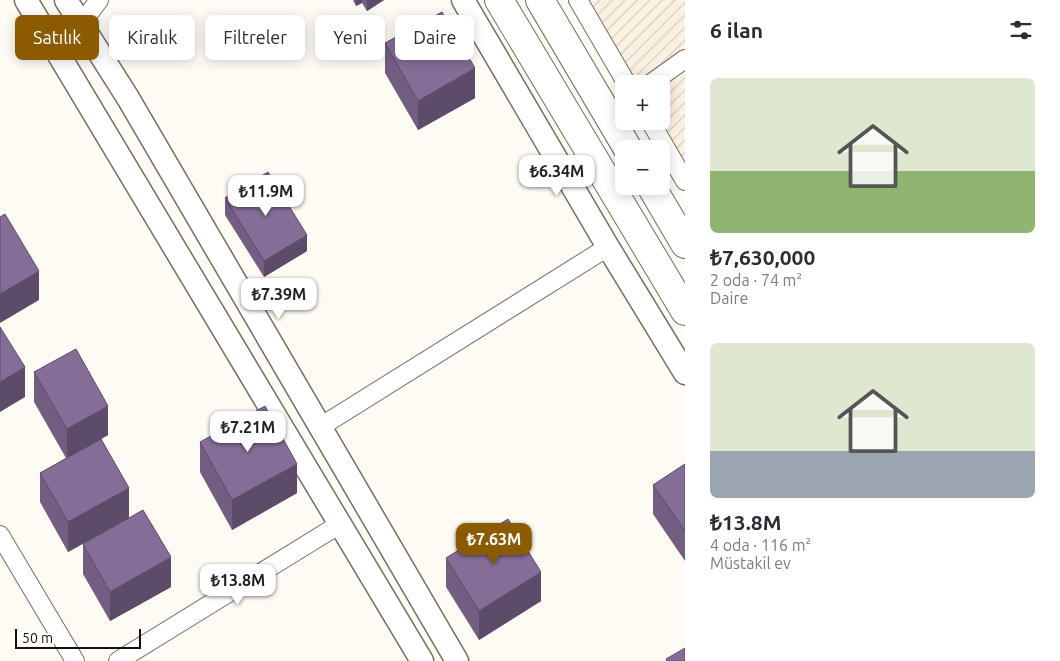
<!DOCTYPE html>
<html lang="tr">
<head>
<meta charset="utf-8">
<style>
  :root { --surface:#fff; --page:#f7f7f7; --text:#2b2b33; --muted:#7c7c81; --accent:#8a5b01 }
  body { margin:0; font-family:Ubuntu,sans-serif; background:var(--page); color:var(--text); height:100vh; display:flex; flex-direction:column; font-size:19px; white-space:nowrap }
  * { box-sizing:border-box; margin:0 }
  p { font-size:16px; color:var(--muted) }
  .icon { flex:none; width:28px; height:28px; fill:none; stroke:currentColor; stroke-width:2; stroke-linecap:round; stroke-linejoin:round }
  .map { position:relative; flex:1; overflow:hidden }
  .details { display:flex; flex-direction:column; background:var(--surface); width:375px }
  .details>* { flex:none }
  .guide { position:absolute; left:15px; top:15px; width:475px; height:45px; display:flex; gap:10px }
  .controls { position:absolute; left:615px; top:75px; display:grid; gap:10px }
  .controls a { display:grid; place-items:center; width:55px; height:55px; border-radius:8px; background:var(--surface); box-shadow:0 2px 12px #0003; font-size:25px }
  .scale { position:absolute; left:15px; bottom:12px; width:126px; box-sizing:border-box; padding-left:5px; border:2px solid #12100e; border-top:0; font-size:14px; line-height:18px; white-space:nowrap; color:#12100e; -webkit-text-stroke:4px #fff; paint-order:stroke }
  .price { position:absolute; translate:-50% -42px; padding:0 11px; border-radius:10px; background:#fff; color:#222; font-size:16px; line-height:32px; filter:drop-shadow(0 1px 2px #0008) }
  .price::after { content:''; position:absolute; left:50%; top:30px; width:15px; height:11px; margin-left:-8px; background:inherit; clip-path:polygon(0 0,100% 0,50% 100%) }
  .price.current { background:var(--accent); color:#fff }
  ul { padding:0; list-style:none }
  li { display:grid; align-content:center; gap:10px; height:265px; padding:0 25px }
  li span { display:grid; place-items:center; height:155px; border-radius:8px; color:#555 }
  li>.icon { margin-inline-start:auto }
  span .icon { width:90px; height:90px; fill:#fffc; stroke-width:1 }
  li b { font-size:21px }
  h2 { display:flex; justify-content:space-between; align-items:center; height:60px; padding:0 25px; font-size:21px }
  .tag { padding:0 18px; border-radius:8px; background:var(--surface); box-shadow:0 2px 12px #0003; font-size:18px; line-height:45px }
  .tag.current { background:var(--accent); color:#fff }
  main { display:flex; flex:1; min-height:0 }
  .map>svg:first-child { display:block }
  .industrial { fill:url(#industrial-furrows) }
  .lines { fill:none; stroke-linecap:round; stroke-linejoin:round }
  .minor-casing { stroke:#736e68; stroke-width:20 }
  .tertiary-casing { stroke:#736e68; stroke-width:25 }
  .trunk-casing { stroke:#736e68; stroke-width:30 }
  .minor { stroke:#fff; stroke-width:18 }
  .tertiary { stroke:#fff; stroke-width:22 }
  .trunk { stroke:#fff; stroke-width:28 }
  .wall { fill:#725e81 }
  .shaded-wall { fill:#5c4c69 }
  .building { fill:#846d96; stroke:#5c4c69 }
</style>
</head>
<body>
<main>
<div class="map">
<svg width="685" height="661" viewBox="0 0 685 661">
  <defs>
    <pattern id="industrial-furrows" width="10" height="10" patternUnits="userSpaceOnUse" patternTransform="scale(1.25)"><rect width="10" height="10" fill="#fbf1e3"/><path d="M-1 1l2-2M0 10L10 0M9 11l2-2" fill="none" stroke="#d6cec2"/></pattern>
  </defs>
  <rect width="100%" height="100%" fill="#fefaf4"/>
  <path class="industrial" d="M571,0H685V190L644,121H661V84H624Z"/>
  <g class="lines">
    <g class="minor-casing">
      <g id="minor">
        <path d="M578,0L627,84"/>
        <path d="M81,24L99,0"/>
        <path d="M650,84L685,59"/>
        <path d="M650,121L685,181"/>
        <path d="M320,427L608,247"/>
        <path d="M0,535L75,661"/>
        <path d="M118,661L340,524"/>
      </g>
    </g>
    <g class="tertiary-casing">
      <g id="tertiary">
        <path d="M26,0L422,661"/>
        <path d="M66,0L128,98L457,661"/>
        <path d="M463,0L608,247L685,373"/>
      </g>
    </g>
    <g class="trunk-casing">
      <g id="trunk">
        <path d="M499,0L685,311"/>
        <path d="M540,0L628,149"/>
        <path d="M651,186L685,244"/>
      </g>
    </g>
    <use href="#minor" class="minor"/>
    <use href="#tertiary" class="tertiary"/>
    <use href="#trunk" class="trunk"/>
  </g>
  <g class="wall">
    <path d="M353,0H384L367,11L362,3L356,6Z"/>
    <path d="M385,43L475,98L418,130L385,73Z"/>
    <path d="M225,198L307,251L264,277L225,215Z"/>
    <path d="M34,372L108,435L101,439L129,518L68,552L40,502V473L66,458L34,402Z"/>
    <path d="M200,442L297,493L232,530L200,472Z"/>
    <path d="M685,464V561L653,514V485Z"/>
    <path d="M83,544L171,587L110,621L83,574Z"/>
    <path d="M446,558L541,601L479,640L446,587Z"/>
  </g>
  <g class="shaded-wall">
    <path d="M356,0H362V3L356,6Z"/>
    <path d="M367,0H384L367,11Z"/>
    <path d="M475,68V98L418,130V101Z"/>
    <path d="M307,235V251L264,277V261Z"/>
    <path d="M39,271V300L0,323V294Z"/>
    <path d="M25,367V397L0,412V382Z"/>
    <path d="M108,406V435L67,458V429Z"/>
    <path d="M297,464V493L232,530V500Z"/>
    <path d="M129,488V518L68,552V522Z"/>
    <path d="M171,557V587L110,621V592Z"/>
    <path d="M541,572V601L479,640V611Z"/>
  </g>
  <g class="building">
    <path d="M442,12L475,68L418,101L385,43Z"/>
    <path d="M268,172L307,235L264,261L225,198Z"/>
    <path d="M5,214L39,271L0,294V217Z"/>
    <path d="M0,327L25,367L0,382Z"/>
    <path d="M76,349L108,406L67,429L34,372Z"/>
    <path d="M265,406L297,464L232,500L200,442Z"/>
    <path d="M101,439L129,488L68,522L40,473Z"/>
    <path d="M685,464V531L653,485Z"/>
    <path d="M143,510L171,557L110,592L83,544Z"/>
    <path d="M508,519L541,572L479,611L446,558Z"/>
    <path d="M685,648V661H667L666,659Z"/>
  </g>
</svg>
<div class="controls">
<a>+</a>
<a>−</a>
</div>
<div class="scale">50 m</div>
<b class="price" style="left:557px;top:197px">₺6.34M</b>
<b class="price" style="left:266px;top:217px">₺11.9M</b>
<b class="price" style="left:279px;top:320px">₺7.39M</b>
<b class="price" style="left:248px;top:453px">₺7.21M</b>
<b class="price current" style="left:494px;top:565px">₺7.63M</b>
<b class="price" style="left:238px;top:606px">₺13.8M</b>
<div class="guide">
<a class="tag current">Satılık</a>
<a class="tag">Kiralık</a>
<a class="tag">Filtreler</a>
<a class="tag">Yeni</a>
<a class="tag">Daire</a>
</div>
</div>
<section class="details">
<h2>6 ilan<svg class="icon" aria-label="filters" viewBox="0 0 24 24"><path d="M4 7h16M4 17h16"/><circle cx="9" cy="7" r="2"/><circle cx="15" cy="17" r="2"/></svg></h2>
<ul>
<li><span style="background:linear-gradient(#dfe7d0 60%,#8fb573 0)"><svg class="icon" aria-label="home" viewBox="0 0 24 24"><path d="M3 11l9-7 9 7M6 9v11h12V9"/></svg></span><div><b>₺7,630,000</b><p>2 oda · 74 m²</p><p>Daire</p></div></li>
<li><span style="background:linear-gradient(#dfe7d0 70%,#9aa5b1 0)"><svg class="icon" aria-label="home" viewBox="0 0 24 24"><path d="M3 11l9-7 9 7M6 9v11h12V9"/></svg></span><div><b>₺13.8M</b><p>4 oda · 116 m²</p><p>Müstakil ev</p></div></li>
</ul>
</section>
</main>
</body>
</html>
